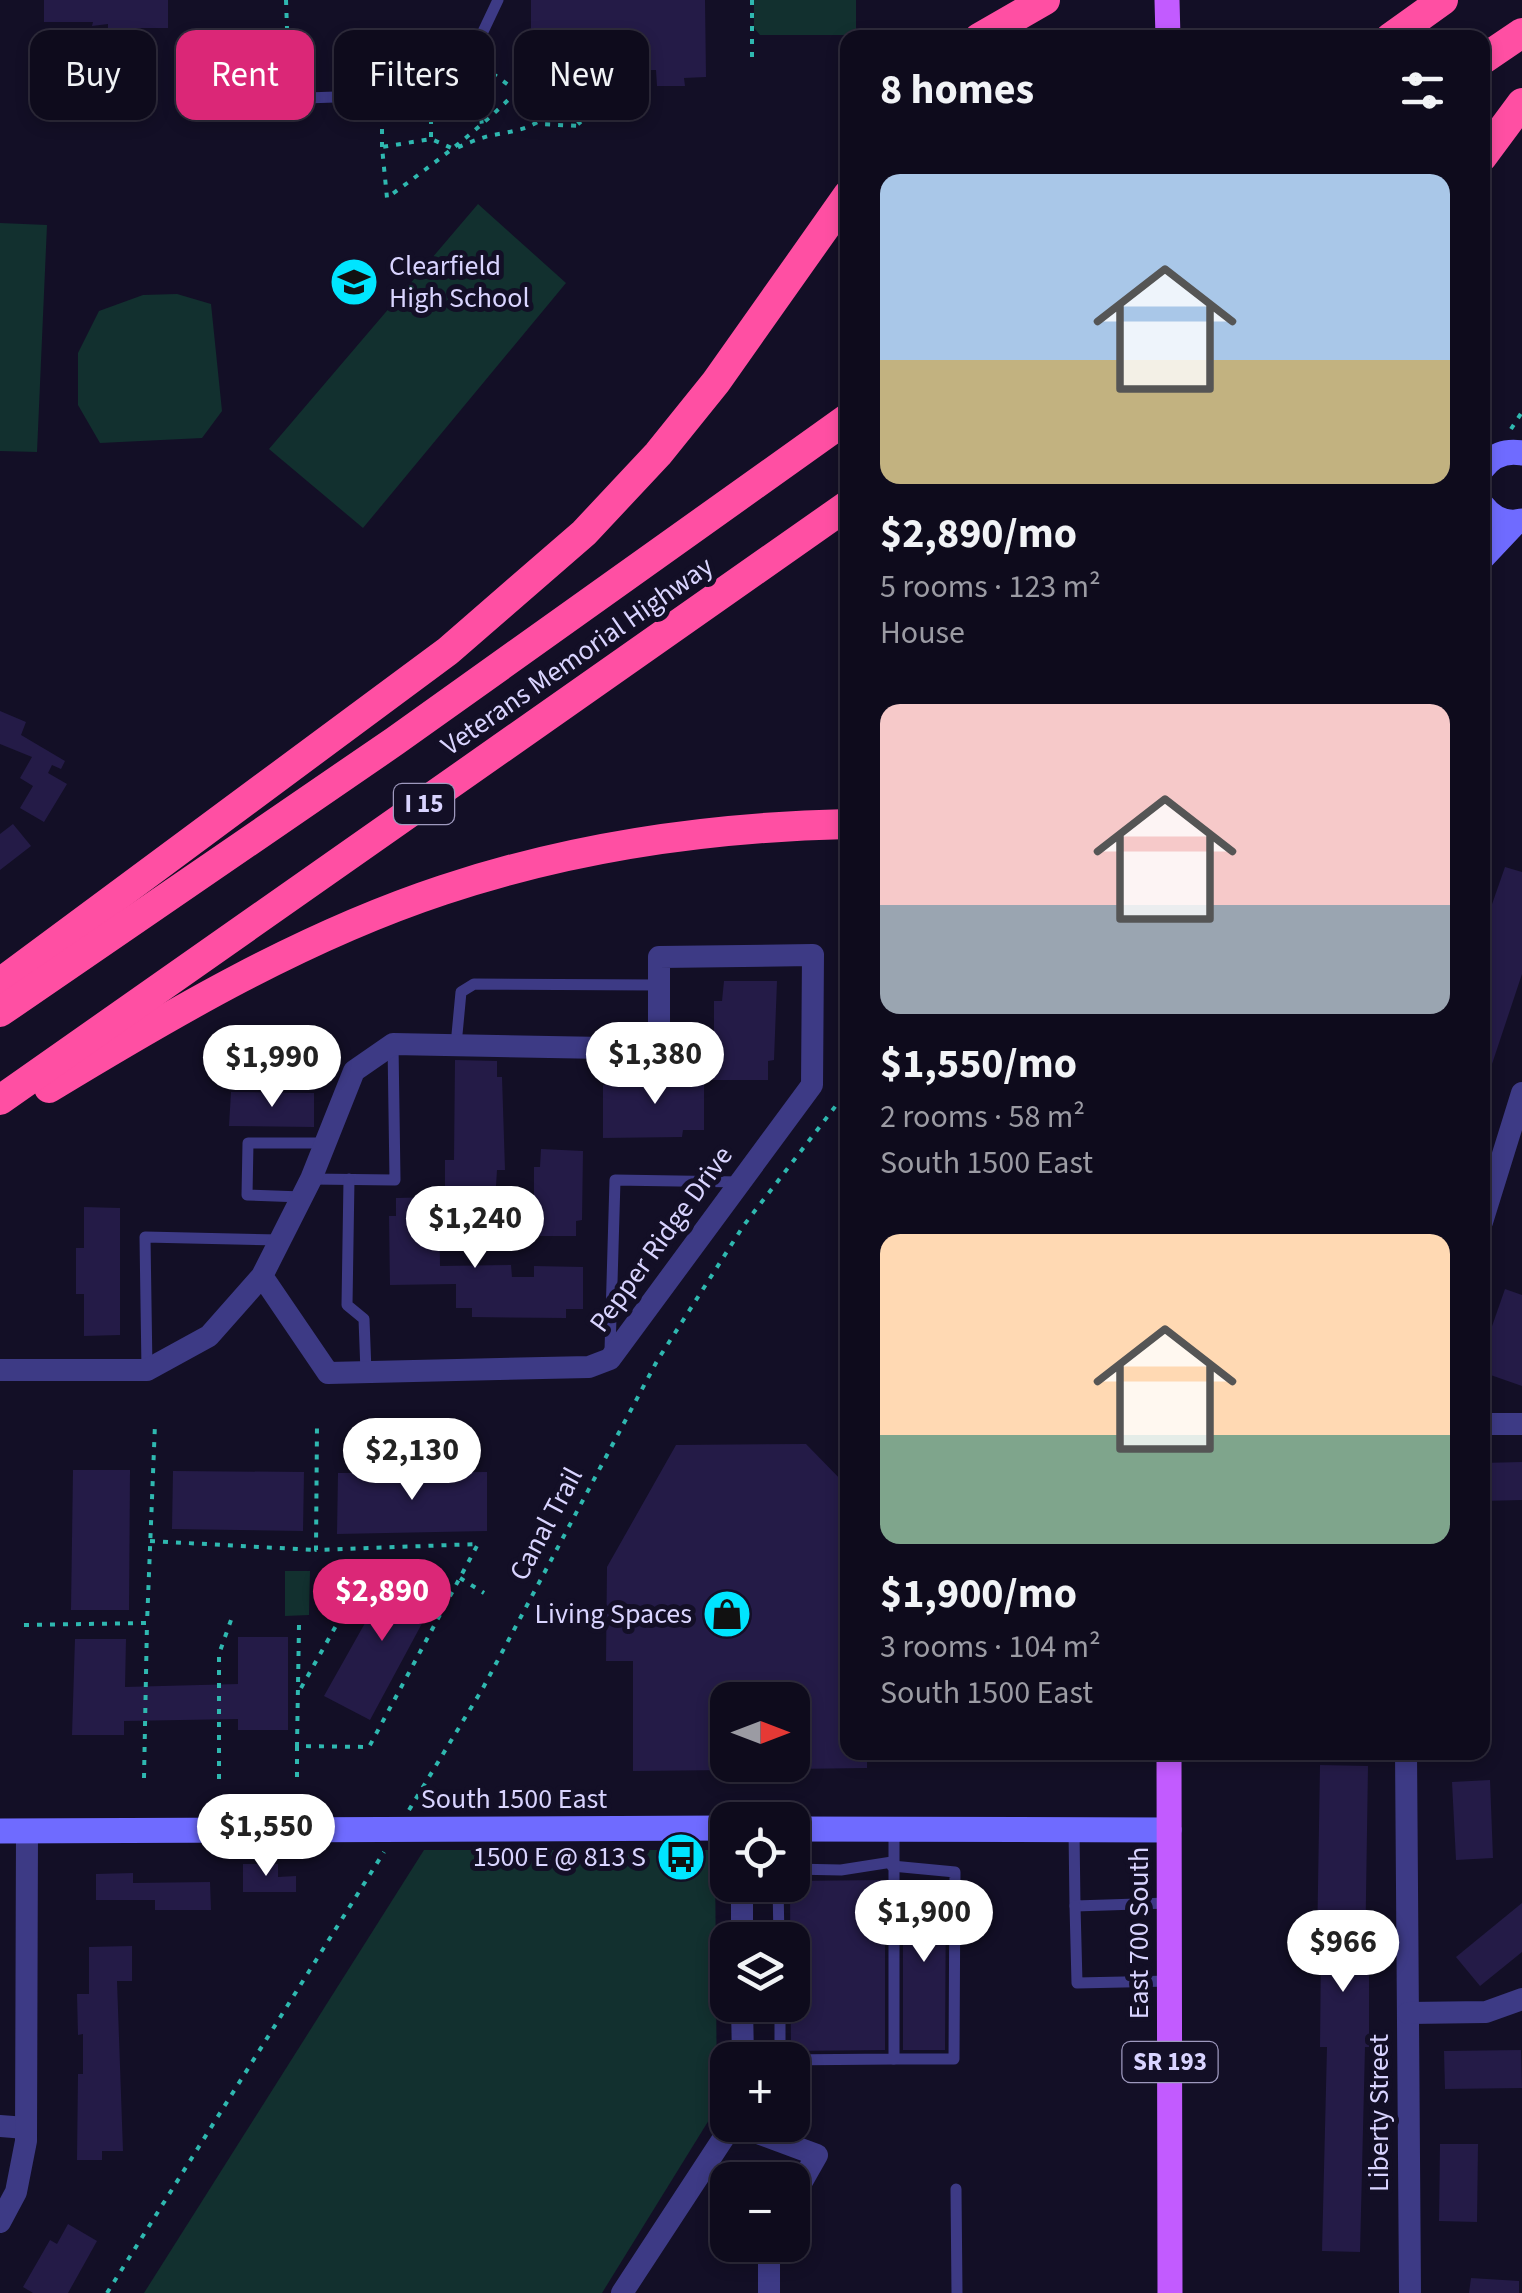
<!DOCTYPE html>
<html lang="en">
<head>
<meta charset="utf-8">
<style>
  :root { --surface:#0e0b1c; --page:#1c1929; --text:#f1f3f6; --muted:#9b9ba3; --line:#2e2b3b; --accent:#db2777 }
  body { margin:0; font-family:"Source Sans 3",sans-serif; background:var(--page); color:var(--text); height:100vh; display:flex; flex-direction:column; font-size:38px; white-space:nowrap }
  * { box-sizing:border-box; margin:0 }
  p { font-size:32px; color:var(--muted) }
  .icon { flex:none; width:55px; height:55px; fill:none; stroke:currentColor; stroke-width:2; stroke-linecap:round; stroke-linejoin:round }
  .map { position:relative; flex:1; overflow:hidden }
  .side { position:absolute; left:840px; top:30px; width:650px; height:1730px; display:flex; flex-direction:column; background:var(--surface); border-radius:20px; box-shadow:0 5px 15px #0003,0 0 0 2px var(--line) }
  .side>* { flex:none }
  .banner { position:absolute; left:30px; top:30px; width:660px; height:90px; display:flex; gap:20px }
  .needle { width:65px; rotate:90deg }
  .controls { position:absolute; left:710px; top:1682px; display:grid; gap:20px }
  .controls a { display:grid; place-items:center; width:100px; height:100px; border-radius:20px; background:var(--surface); box-shadow:0 5px 15px #0003,0 0 0 2px var(--line); font-size:50px }
  .price { position:absolute; translate:-50% -85px; padding:0 22px; border-radius:35px; background:#fff; color:#222; font-size:32px; line-height:65px; filter:drop-shadow(0 2px 5px #0008) }
  .price::after { content:''; position:absolute; left:50%; top:60px; width:30px; height:22px; margin-left:-15px; background:inherit; clip-path:polygon(0 0,100% 0,50% 100%) }
  .price.selected { background:var(--accent); color:#fff }
  ul { padding:0; list-style:none }
  li { display:grid; align-content:center; gap:20px; height:530px; padding:0 40px }
  li span { display:grid; place-items:center; height:310px; border-radius:20px; color:#555 }
  li>.icon { margin-inline-start:auto }
  span .icon { width:180px; height:180px; fill:#fffc; stroke-width:1 }
  li b { font-size:42px }
  h2 { display:flex; justify-content:space-between; align-items:center; height:120px; padding:0 40px; font-size:42px }
  .chip { padding:0 35px; border-radius:20px; background:var(--surface); box-shadow:0 5px 15px #0003,0 0 0 2px var(--line); font-size:35px; line-height:90px }
  .chip.selected { background:var(--accent); color:#fff }
  .map>svg:first-child { display:block }
  .green { fill:#12302f }
  .building { fill:#241b47 }
  .lines { fill:none; stroke-linecap:round; stroke-linejoin:round }
  .path { stroke:#2fb8b0; stroke-width:4; stroke-dasharray:5 8; stroke-linecap:butt }
  .lane { stroke:#3d3a85; stroke-width:11 }
  .street { stroke:#3d3a85; stroke-width:22 }
  .secondary { stroke:#6f6bff; stroke-width:25 }
  .primary { stroke:#c25bff; stroke-width:25 }
  .highway { stroke:#ff4fa3; stroke-width:30 }
  .labels { text-anchor:middle; dominant-baseline:central; stroke-width:10; stroke-linejoin:round; paint-order:stroke }
  .shield { fill:#130f26; stroke:#9e99be; stroke-width:2.5 }
  .shield-label { font-size:25px; font-weight:bold; fill:#d9d4ff }
  .poi-label { font-size:28px; fill:#d9d4ff; stroke:#130f26; text-anchor:end }
  .street-label { font-size:28px; fill:#d9d4ff; stroke:#130f26 }
</style>
</head>
<body>
<div class="map">
<svg width="1522" height="2293" viewBox="0 0 1522 2293">
  <rect width="100%" height="100%" fill="#130f26"/>
  <g class="green">
    <path d="M754,0H856V29L850,35H760L754,28Z"/>
    <path d="M478,204L566,283L363,528L269,449Z"/>
    <path d="M0,223L47,225L37,452L0,451Z"/>
    <path d="M177,294L211,304L222,411L202,438L100,443L78,405V353L99,311L143,295Z"/>
    <path d="M285,1571H310L309,1615L285,1616Z"/>
    <path d="M424,1850H715L717,2107L602,2293H144Z"/>
  </g>
  <g class="building">
    <path d="M44,0H168V28H126V33H108V24L92,26L93,22H44Z"/>
    <path d="M531,0H705L706,77L684,78L685,86H657L656,70L577,71V87H552V78H531Z"/>
    <path d="M0,711L26,722L21,735L65,761L61,769L52,765L48,773L67,784L44,822L20,808L33,786L20,778L32,757L0,744Z"/>
    <path d="M13,824L31,846L0,870V834Z"/>
    <path d="M1505,867L1522,872V974L1485,1085L1482,1084V933Z"/>
    <path d="M724,981H777L774,1060L768,1061V1080H709V1050H714V1001H722Z"/>
    <path d="M455,1060L497,1061V1077H502L505,1170H497L496,1186L445,1187V1160H454Z"/>
    <path d="M704,1068V1130H683L682,1137L603,1138V1085L672,1078L673,1071Z"/>
    <path d="M231,1092L314,1093V1127L229,1126Z"/>
    <path d="M541,1149L583,1151L582,1220L576,1221V1236H534V1167H540Z"/>
    <path d="M439,1197L440,1266L511,1265L512,1277H534V1266L583,1267V1309H566V1318L472,1317V1308H456V1284L390,1285L389,1216H396V1198Z"/>
    <path d="M84,1207L120,1208V1335L84,1336V1294H76V1248H84Z"/>
    <path d="M1505,1289L1522,1295V1386L1482,1372V1355Z"/>
    <path d="M806,1444L848,1487V1752H867V1768L792,1769V1700H728V1770L633,1771V1661H606L607,1567L676,1445Z"/>
    <path d="M1522,1462V1500L1482,1501V1463Z"/>
    <path d="M73,1470H130L129,1610H71Z"/>
    <path d="M173,1471L304,1472L303,1531L172,1529Z"/>
    <path d="M487,1472V1531L337,1534L338,1473Z"/>
    <path d="M396,1568L440,1590L370,1720L324,1696Z"/>
    <path d="M238,1637H288V1730H238V1719L124,1721V1735H72L75,1639H126L125,1687L238,1684Z"/>
    <path d="M1320,1765L1368,1766L1365,1961H1369V2047H1365L1360,2252L1322,2251L1327,2047H1320L1321,1948H1317Z"/>
    <path d="M1490,1780L1493,1858L1456,1860L1452,1782Z"/>
    <path d="M243,1864H278V1877L296,1876V1892H243Z"/>
    <path d="M133,1873V1883L210,1882L211,1910H155V1900H96V1874Z"/>
    <path d="M885,1880V2050L791,2051L790,1885L792,1881Z"/>
    <path d="M903,1880L946,1881L945,2050H903Z"/>
    <path d="M1522,1903V1952L1480,1986L1456,1957Z"/>
    <path d="M132,1946V1981H117L123,2151H102V2160H77L78,2074H83V2034L78,2035L77,1994H89V1947Z"/>
    <path d="M1521,2050L1522,2088L1445,2089L1444,2051Z"/>
    <path d="M1440,2144H1478L1477,2222L1439,2221Z"/>
    <path d="M68,2224L97,2241L68,2293H33L23,2287L50,2240L57,2244Z"/>
    <path d="M1471,2278L1519,2281V2293H1469Z"/>
  </g>
  <g class="lines">
    <g class="path">
      <path d="M286,0L289,85"/>
      <path d="M752,0V57"/>
      <path d="M482,66L517,91L554,92L582,126L537,124"/>
      <path d="M476,80L482,125"/>
      <path d="M517,91C477,132 433,164 387,198L382,147L431,139L454,149C466,144 479,138 493,135C521,130 552,126 554,92"/>
      <path d="M431,106V139"/>
      <path d="M382,147V108"/>
      <path d="M1511,429L1522,412"/>
      <path d="M150,1541L315,1550"/>
      <path d="M460,1578L484,1593"/>
      <path d="M24,1625L147,1623L155,1424"/>
      <path d="M299,1625L297,1746L369,1747L478,1544L316,1550L317,1425"/>
      <path d="M301,1688L355,1592"/>
      <path d="M297,1746V1779"/>
      <path d="M144,1778L147,1623"/>
      <path d="M219,1779V1654L231,1620"/>
      <path d="M409,1810L483,1688L657,1361L744,1225L848,1090"/>
      <path d="M107,2293L384,1852"/>
    </g>
    <g class="lane">
      <path d="M247,100L454,93L498,0"/>
      <path d="M456,1045L461,992L474,984L659,985"/>
      <path d="M311,1179L395,1180L393,1044"/>
      <path d="M349,1179L347,1305L364,1319L366,1372"/>
      <path d="M302,1197L247,1195L248,1143H325"/>
      <path d="M610,1351L615,1180L740,1182"/>
      <path d="M147,1370L145,1237L280,1240"/>
      <path d="M1074,1831L1075,1906L1168,1903"/>
      <path d="M892,1866L955,1872L954,2059H894"/>
      <path d="M792,1869L841,1870L892,1862"/>
      <path d="M778,1885L779,1940"/>
      <path d="M1075,1906L1077,1983L1170,1981"/>
      <path d="M780,2005V2060L894,2059V1830"/>
      <path d="M956,2189L957,2293"/>
    </g>
    <g class="street">
      <path d="M1482,1222L1522,1093"/>
      <path d="M0,1370H147L209,1336L262,1276L311,1179L354,1071L393,1044L659,1049V957L813,955L812,1085L610,1359L589,1367L328,1373L262,1276"/>
      <path d="M1482,1424H1522"/>
      <path d="M1406,1752L1410,2293"/>
      <path d="M742,1885V1940"/>
      <path d="M742,2005L743,2060"/>
      <path d="M1408,2013L1486,2012L1522,1999"/>
      <path d="M736,2125L817,2155L792,2199"/>
      <path d="M0,2126L26,2128"/>
      <path d="M0,2222L16,2192L26,2141L27,1831"/>
      <path d="M622,2293L732,2125"/>
      <path d="M769,2293V2245"/>
    </g>
    <g class="secondary">
      <path d="M1482,469C1492,455 1506,450 1522,453"/>
      <path d="M1482,505C1492,518 1506,525 1522,521"/>
      <path d="M1482,558L1515,523"/>
      <path d="M792,1829L1169,1830"/>
      <path d="M0,1831L728,1828"/>
    </g>
    <g class="primary">
      <path d="M1167,0L1168,38"/>
      <path d="M1169,1752L1170,2293"/>
    </g>
    <g class="highway">
      <path d="M979,38L1045,0"/>
      <path d="M1390,38L1443,0"/>
      <path d="M1482,60L1522,33"/>
      <path d="M1482,157L1522,103"/>
      <path d="M0,983L448,651L584,533L658,454L716,382L848,195"/>
      <path d="M0,1012L395,741L848,418"/>
      <path d="M49,1088C174,1012 304,936 443,890C575,846 709,827 848,824"/>
      <path d="M0,1100L848,505"/>
    </g>
  </g>
  <defs>
    <g id="school-disc" transform="scale(2.5)"><circle r="9.5" fill="#00e5ff" stroke="#130f26"/><path d="M0-5L7-2L0 1L-7-2ZM-4 1L0 2.5L4 1V4Q0 6-4 4Z" fill="#111"/></g>
    <g id="shop-disc" transform="scale(2.5)"><circle r="9.5" fill="#00e5ff" stroke="#130f26"/><path d="M-5-2.5h2.3a2.7 3.5 0 0 1 5.4 0H5L5.5 6h-11ZM-1.5-2.5h3a1.5 2.3 0 0 0-3 0Z" fill="#111"/></g>
    <g id="bus-disc" transform="scale(2.5)"><circle r="9.5" fill="#00e5ff" stroke="#130f26"/><path d="M-5-6H5V4H4V6H2V4H-2V6H-4V4H-5ZM-3.5-4V0h7V-4ZM-3.5 1.2v1.5H-2V1.2ZM2 1.2v1.5H3.5V1.2Z" fill="#111"/></g>
  </defs>
  <g fill-rule="evenodd">
    <use href="#school-disc" x="354" y="282"/>
    <use href="#shop-disc" x="727" y="1614"/>
    <use href="#bus-disc" x="681" y="1857"/>
  </g>
  <g class="labels">
    <g class="shield">
      <rect x="394" y="784" width="60" height="40" rx="8"/>
      <rect x="1122.5" y="2042" width="95" height="40" rx="8"/>
    </g>
    <g class="shield-label">
      <text x="424" y="804">I 15</text>
      <text x="1170" y="2062">SR 193</text>
    </g>
    <g class="poi-label">
      <text x="389" y="266" text-anchor="start">Clearfield<tspan x="389" dy="32">High School</tspan></text>
      <text x="692" y="1614">Living Spaces</text>
      <text x="646" y="1857">1500 E @ 813 S</text>
    </g>
    <g class="street-label">
      <text transform="translate(577 656) rotate(-35)">Veterans Memorial Highway</text>
      <text transform="translate(661 1239) rotate(-54)">Pepper Ridge Drive</text>
      <text transform="translate(546 1524) rotate(-62)">Canal Trail</text>
      <text x="514" y="1799">South 1500 East</text>
      <text transform="translate(1139 1933) rotate(-90)">East 700 South</text>
      <text transform="translate(1379 2113) rotate(-90)">Liberty Street</text>
    </g>
  </g>
</svg>
<div class="controls">
<a><svg class="needle" viewBox="-14 -14 28 28"><path d="M0-13l5 13h-10z" fill="#e53935"/><path d="M0 13l5-13h-10z" fill="#9b9ba3"/></svg></a>
<a><svg class="icon" aria-label="locate" viewBox="0 0 24 24"><circle cx="12" cy="12" r="6"/><path d="M12 2v4M12 18v4M2 12h4M18 12h4"/></svg></a>
<a><svg class="icon" aria-label="layers" viewBox="0 0 24 24"><path d="M12 4l9 5-9 5-9-5zM3 14l9 5 9-5"/></svg></a>
<a>+</a>
<a>−</a>
</div>
<b class="price" style="left:655px;top:1107px">$1,380</b>
<b class="price" style="left:272px;top:1110px">$1,990</b>
<b class="price" style="left:475px;top:1271px">$1,240</b>
<b class="price" style="left:412px;top:1503px">$2,130</b>
<b class="price selected" style="left:382px;top:1644px">$2,890</b>
<b class="price" style="left:266px;top:1879px">$1,550</b>
<b class="price" style="left:924px;top:1965px">$1,900</b>
<b class="price" style="left:1343px;top:1995px">$966</b>
<div class="banner">
<a class="chip">Buy</a>
<a class="chip selected">Rent</a>
<a class="chip">Filters</a>
<a class="chip">New</a>
</div>
<section class="side">
<h2>8 homes<svg class="icon" aria-label="filters" viewBox="0 0 24 24"><path d="M4 7h16M4 17h16"/><circle cx="9" cy="7" r="2"/><circle cx="15" cy="17" r="2"/></svg></h2>
<ul>
<li><span style="background:linear-gradient(#a9c7e8 60%,#c2b280 0)"><svg class="icon" aria-label="home" viewBox="0 0 24 24"><path d="M3 11l9-7 9 7M6 9v11h12V9"/></svg></span><div><b>$2,890/mo</b><p>5 rooms · 123 m²</p><p>House</p></div></li>
<li><span style="background:linear-gradient(#f6c9c9 65%,#9aa5b1 0)"><svg class="icon" aria-label="home" viewBox="0 0 24 24"><path d="M3 11l9-7 9 7M6 9v11h12V9"/></svg></span><div><b>$1,550/mo</b><p>2 rooms · 58 m²</p><p>South 1500 East</p></div></li>
<li><span style="background:linear-gradient(#ffd9b3 65%,#7fa58c 0)"><svg class="icon" aria-label="home" viewBox="0 0 24 24"><path d="M3 11l9-7 9 7M6 9v11h12V9"/></svg></span><div><b>$1,900/mo</b><p>3 rooms · 104 m²</p><p>South 1500 East</p></div></li>
</ul>
</section>
</div>
</body>
</html>
